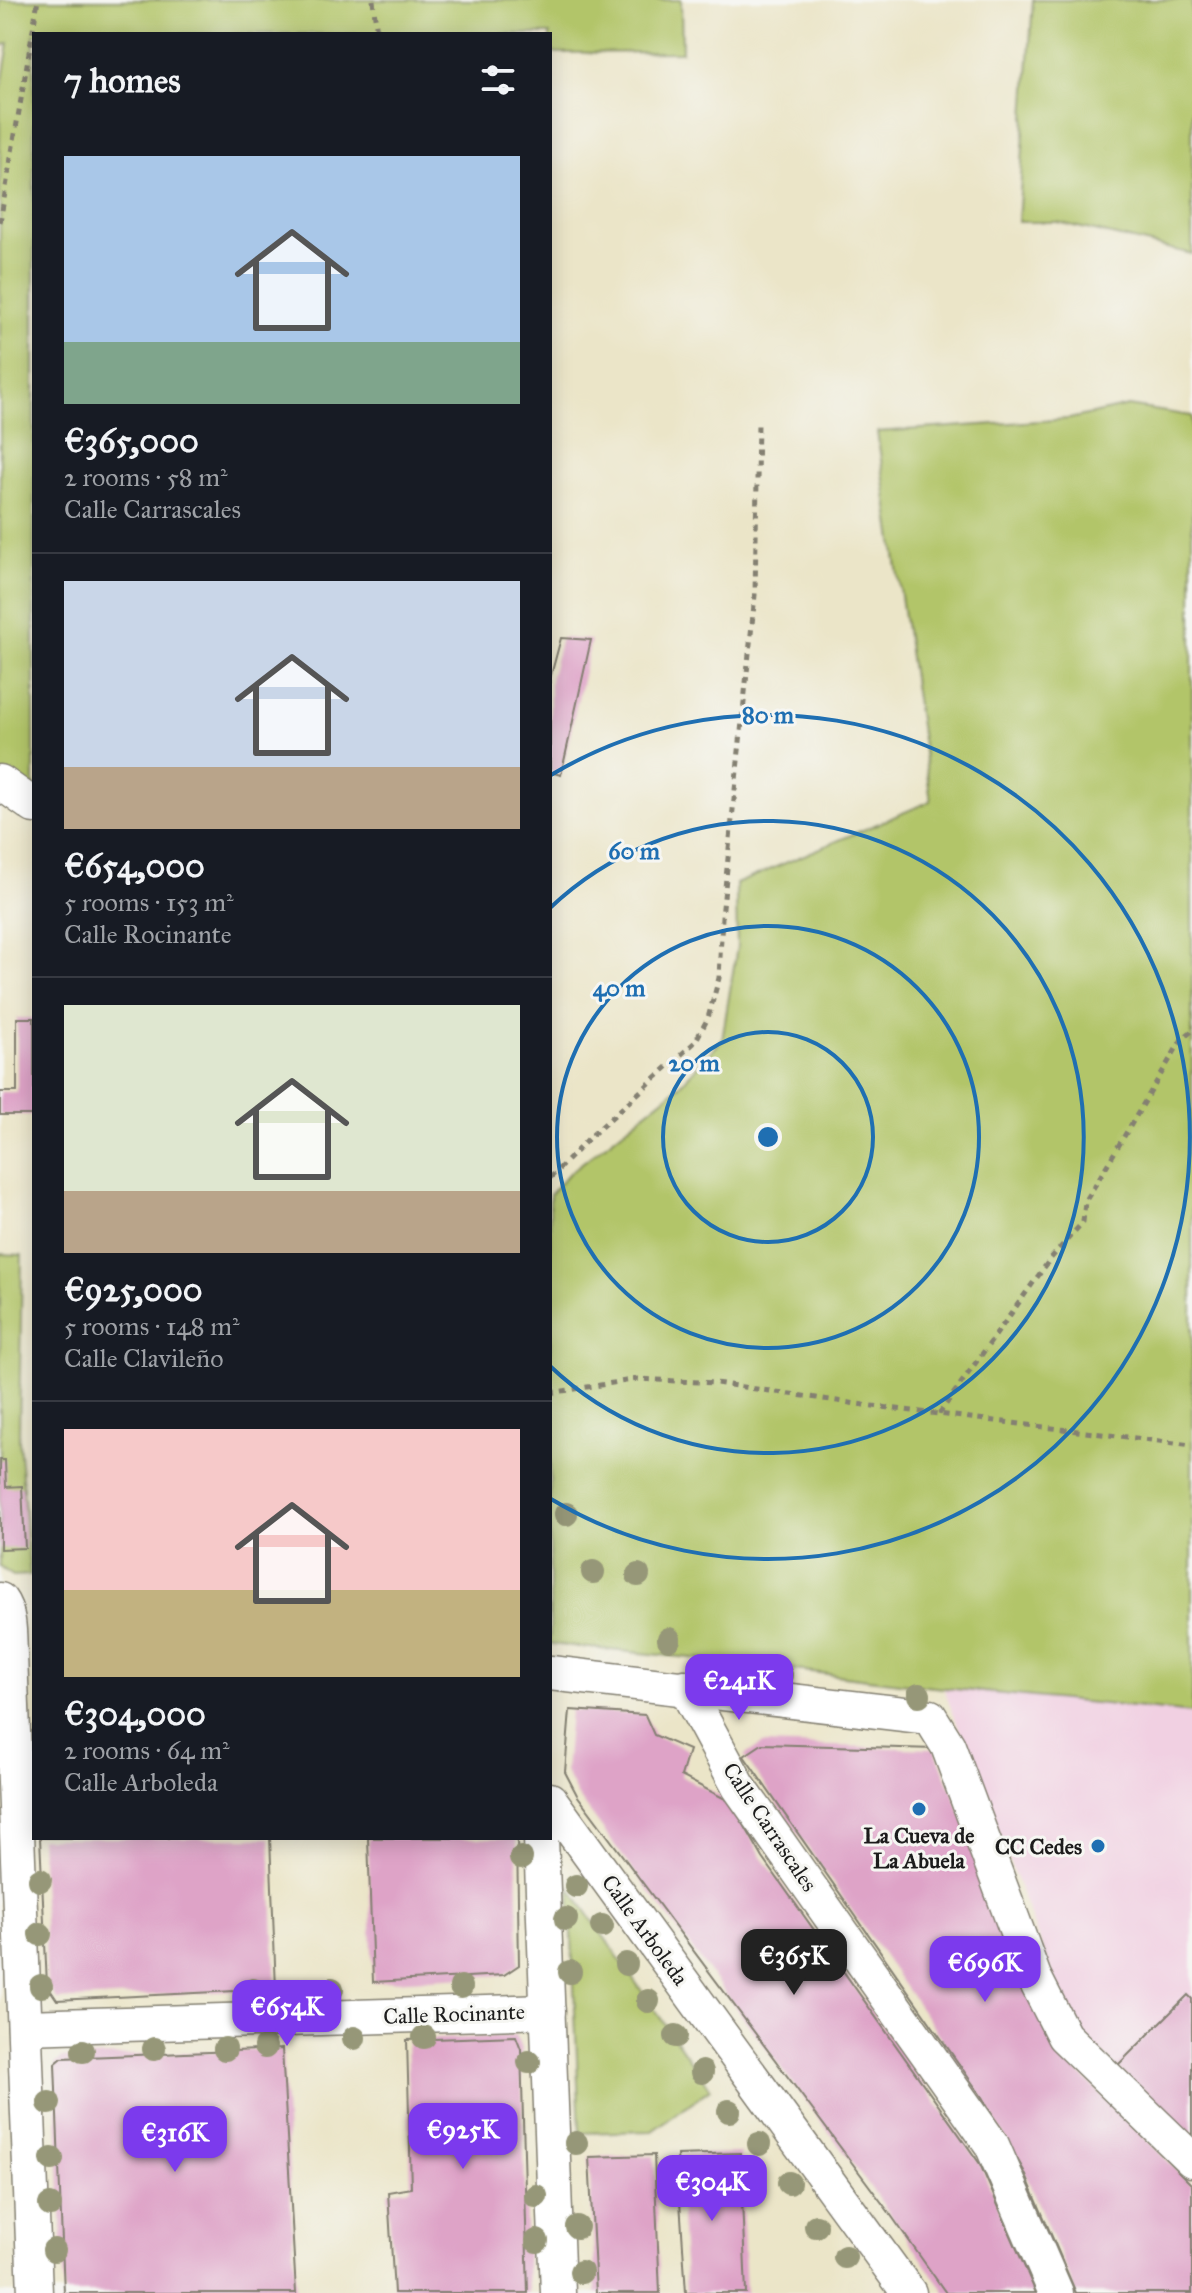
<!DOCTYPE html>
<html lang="en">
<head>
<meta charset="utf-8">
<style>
  :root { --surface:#171b24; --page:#20242c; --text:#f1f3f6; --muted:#9ea1a6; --line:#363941; --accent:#7c3aed }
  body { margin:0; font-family:"IM FELL Great Primer",serif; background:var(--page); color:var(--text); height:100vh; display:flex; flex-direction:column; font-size:30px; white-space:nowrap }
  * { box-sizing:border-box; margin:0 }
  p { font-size:26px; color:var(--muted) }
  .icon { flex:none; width:44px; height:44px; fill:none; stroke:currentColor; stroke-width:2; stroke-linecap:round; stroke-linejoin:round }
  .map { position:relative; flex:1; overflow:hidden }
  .side { position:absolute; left:32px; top:32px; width:520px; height:1808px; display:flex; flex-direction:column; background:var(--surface); border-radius:0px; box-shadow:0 4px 20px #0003 }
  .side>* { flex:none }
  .price { position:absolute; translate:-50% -68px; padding:0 18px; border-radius:16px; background:var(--accent); color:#fff; font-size:26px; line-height:52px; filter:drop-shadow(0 2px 4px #0008) }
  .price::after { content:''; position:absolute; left:50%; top:48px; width:24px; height:18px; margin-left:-12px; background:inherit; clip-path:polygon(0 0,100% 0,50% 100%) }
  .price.current { background:#222; color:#fff }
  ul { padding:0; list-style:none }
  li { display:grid; align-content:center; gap:16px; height:424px; padding:0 32px }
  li+li { border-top:2px solid var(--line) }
  li span { display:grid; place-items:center; height:248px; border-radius:0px; color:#555 }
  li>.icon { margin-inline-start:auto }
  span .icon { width:144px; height:144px; fill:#fffc; stroke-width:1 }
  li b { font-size:34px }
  h2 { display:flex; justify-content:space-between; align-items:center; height:96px; padding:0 32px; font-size:34px }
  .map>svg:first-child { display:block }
  .built { fill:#f1d0e2 }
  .green { fill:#b2c569; stroke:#677042; stroke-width:2 }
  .building { fill:#dea3c7 }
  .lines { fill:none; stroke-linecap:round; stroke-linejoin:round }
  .minor-casing { stroke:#848072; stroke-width:37 }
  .path { stroke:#848072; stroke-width:5; stroke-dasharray:6 6; stroke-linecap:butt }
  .minor { stroke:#fff; stroke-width:34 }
  .tree { fill:#969778 }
  .ring { fill:none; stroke:#1f6fb2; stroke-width:4 }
  .poi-dot { fill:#1f6fb2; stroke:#f6f6f2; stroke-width:3 }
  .labels { text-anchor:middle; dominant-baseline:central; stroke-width:6; stroke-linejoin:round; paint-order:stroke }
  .street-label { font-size:22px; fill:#1c1c1c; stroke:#f6f6f2 }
  .poi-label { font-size:22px; font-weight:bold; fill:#1c1c1c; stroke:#f6f6f2 }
  .centre { fill:#1f6fb2; stroke:#f6f6f2; stroke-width:4 }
  .ring-label { font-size:24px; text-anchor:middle; font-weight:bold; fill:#1f6fb2; stroke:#f6f6f2; stroke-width:6; stroke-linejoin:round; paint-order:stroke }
</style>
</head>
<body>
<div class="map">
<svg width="1192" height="2293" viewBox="0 0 1192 2293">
  <rect width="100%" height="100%" fill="#f6f6f2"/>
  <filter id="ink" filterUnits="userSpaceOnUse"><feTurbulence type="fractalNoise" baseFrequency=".0125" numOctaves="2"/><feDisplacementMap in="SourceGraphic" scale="16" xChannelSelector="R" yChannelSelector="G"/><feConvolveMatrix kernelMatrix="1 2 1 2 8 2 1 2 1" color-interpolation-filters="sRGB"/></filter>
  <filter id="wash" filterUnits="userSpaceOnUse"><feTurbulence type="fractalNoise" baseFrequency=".006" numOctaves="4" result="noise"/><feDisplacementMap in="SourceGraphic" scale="32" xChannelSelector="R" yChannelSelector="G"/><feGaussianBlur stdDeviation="1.8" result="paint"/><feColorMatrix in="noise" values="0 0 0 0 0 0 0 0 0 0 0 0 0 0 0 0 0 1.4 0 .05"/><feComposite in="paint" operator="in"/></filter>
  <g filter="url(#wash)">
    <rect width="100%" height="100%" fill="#ebe5c8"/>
    <path class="built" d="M943,1687L1192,1712V2139L1077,2030L1054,1979Z"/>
    <g class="green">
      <path d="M0,0H681L682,52L550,53V34H34V801L0,777V97L9,43L0,47Z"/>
      <path d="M1033,0H1192V254L1057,222H1018Z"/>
      <path d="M1128,406L1192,416V1713L924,1686L731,1662L550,1644V1194L568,1174L677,1088L722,1040L737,947L736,884L931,801L877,432L1069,419Z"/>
      <path d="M0,1254L22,1255L19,1439L30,1575L13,1576L0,1567Z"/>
      <path d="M570,1888L710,2089L652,2131L580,2133Z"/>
    </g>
    <g id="blocks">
      <g class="building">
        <path d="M561,638L591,640L561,775L550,772V679Z"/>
        <path d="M17,1018H34V1115H0V1092H17Z"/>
        <path d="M0,1460H5L6,1487L22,1486L25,1548L0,1549Z"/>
        <path d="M570,1710L645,1715L654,1735L689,1750L681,1776L731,1802L763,1858L980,2164L1036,2293H946L888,2211L577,1795L565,1772Z"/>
        <path d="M762,1744L935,1749L1059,2053L1192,2185V2293H1076L1024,2171L982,2097L744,1756Z"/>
        <path d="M40,1838H270L276,1989L57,2000L47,1985Z"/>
        <path d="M368,1838H517L519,1965L504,1975L373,1982Z"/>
        <path d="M1188,1995L1192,1999V2139L1116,2067Z"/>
        <path d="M516,2036L521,2049L528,2293H394L388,2192L411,2188L407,2040Z"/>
        <path d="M282,2049L296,2293H64L55,2064L62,2058Z"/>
        <path d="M740,2153L746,2293H686L677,2155Z"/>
        <path d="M654,2155L660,2293H596L589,2157Z"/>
      </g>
    </g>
  </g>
  <g filter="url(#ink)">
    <use href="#blocks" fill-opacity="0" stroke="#848072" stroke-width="2"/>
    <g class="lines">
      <g class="minor-casing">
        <g id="minor">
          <path d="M0,782L34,806"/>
          <path d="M0,1600C11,1615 9,1637 10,1655L35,2293"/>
          <path d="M550,1673L930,1717L948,1746L1034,1977L1064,2036L1192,2160"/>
          <path d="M685,1687L739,1787L992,2145L1056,2293"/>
          <path d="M550,1800L909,2293"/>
          <path d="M541,1838L558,2293"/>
          <path d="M25,2027L548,2011"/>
        </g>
      </g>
      <g class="path">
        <path d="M373,0L377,34"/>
        <path d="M0,222L38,0"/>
        <path d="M550,1178L590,1137L695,1042L708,1018L719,978L722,917L755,595L758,423"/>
        <path d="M550,1393L638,1379L716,1383L864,1405L1192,1445"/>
        <path d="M939,1414L1051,1258L1083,1222L1085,1202L1182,1039L1192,1031"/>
      </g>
      <use href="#minor" class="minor"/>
    </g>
    <g class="tree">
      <circle cx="566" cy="1514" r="12"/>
      <circle cx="593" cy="1572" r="12"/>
      <circle cx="638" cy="1575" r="12"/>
      <circle cx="669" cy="1639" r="12"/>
      <circle cx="717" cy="1669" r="12"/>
      <circle cx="781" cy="1675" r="12"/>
      <circle cx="919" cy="1695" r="12"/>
      <circle cx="521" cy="1858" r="12"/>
      <circle cx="40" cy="1880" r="12"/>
      <circle cx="576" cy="1886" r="12"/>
      <circle cx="566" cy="1919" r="12"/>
      <circle cx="602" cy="1926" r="12"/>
      <circle cx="40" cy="1934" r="12"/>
      <circle cx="626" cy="1964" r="12"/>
      <circle cx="570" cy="1972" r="12"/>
      <circle cx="41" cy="1986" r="12"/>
      <circle cx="461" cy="1987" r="12"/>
      <circle cx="332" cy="1989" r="12"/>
      <circle cx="253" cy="1990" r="12"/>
      <circle cx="648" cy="2001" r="12"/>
      <circle cx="676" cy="2036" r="12"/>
      <circle cx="424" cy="2037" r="12"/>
      <circle cx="354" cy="2038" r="12"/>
      <circle cx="265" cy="2047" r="12"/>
      <circle cx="154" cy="2049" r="12"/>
      <circle cx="225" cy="2049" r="12"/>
      <circle cx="83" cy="2051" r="12"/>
      <circle cx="529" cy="2062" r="12"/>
      <circle cx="702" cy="2072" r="12"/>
      <circle cx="49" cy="2103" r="12"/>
      <circle cx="729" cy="2111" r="12"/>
      <circle cx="576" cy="2143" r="12"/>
      <circle cx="759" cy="2144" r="12"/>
      <circle cx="52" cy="2159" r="12"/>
      <circle cx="789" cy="2183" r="12"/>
      <circle cx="536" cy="2196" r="12"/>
      <circle cx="50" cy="2205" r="12"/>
      <circle cx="816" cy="2226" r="12"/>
      <circle cx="577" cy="2227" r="12"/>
      <circle cx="537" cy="2241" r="12"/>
      <circle cx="54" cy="2250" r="12"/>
      <circle cx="845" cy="2257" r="12"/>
      <circle cx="581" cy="2272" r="12"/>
    </g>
  </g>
  <g class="ring">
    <circle cx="768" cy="1137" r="105"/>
    <circle cx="768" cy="1137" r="211"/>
    <path d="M550 908A316 316 0 1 1 550 1366"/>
    <path d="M551 775A422 422 0 1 1 551 1499"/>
  </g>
  <g class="poi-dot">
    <circle cx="919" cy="1809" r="8"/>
    <circle cx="1098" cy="1846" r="8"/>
  </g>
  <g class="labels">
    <g class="street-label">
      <text transform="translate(770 1827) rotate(56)">Calle Carrascales</text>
      <text transform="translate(645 1930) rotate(54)">Calle Arboleda</text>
      <text transform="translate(454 2014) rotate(-2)">Calle Rocinante</text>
    </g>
    <g class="poi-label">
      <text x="919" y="1835">La Cueva de<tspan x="919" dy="25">La Abuela</tspan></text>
      <text x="1082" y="1846" text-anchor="end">CC Cedes</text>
    </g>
  </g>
  <circle cx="768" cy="1137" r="12" class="centre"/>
  <g class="ring-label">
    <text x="768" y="723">80 m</text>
    <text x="634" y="859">60 m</text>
    <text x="619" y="996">40 m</text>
    <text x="694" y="1071">20 m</text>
  </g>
</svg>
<b class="price" style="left:739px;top:1722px">€241K</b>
<b class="price current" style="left:794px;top:1997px">€365K</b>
<b class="price" style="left:985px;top:2004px">€696K</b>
<b class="price" style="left:287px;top:2048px">€654K</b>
<b class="price" style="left:463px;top:2171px">€925K</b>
<b class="price" style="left:175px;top:2174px">€316K</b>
<b class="price" style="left:712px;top:2223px">€304K</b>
<section class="side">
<h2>7 homes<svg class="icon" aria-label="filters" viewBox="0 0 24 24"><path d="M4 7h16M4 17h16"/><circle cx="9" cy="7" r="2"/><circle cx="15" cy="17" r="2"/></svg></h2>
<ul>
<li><span style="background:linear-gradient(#a9c7e8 75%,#7fa58c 0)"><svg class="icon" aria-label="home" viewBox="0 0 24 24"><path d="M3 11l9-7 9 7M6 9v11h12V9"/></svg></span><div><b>€365,000</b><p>2 rooms · 58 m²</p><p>Calle Carrascales</p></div></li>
<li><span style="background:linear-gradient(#c9d6e8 75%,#b9a48a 0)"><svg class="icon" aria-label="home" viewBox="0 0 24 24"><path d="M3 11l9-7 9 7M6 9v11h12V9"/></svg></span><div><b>€654,000</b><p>5 rooms · 153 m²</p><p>Calle Rocinante</p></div></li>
<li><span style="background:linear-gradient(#dfe7d0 75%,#b9a48a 0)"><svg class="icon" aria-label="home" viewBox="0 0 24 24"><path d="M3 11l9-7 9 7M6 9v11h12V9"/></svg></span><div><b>€925,000</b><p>5 rooms · 148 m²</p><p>Calle Clavileño</p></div></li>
<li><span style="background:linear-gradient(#f6c9c9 65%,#c2b280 0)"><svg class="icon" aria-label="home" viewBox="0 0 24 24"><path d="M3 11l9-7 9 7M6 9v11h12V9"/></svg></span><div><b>€304,000</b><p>2 rooms · 64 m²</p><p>Calle Arboleda</p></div></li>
</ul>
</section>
</div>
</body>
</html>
